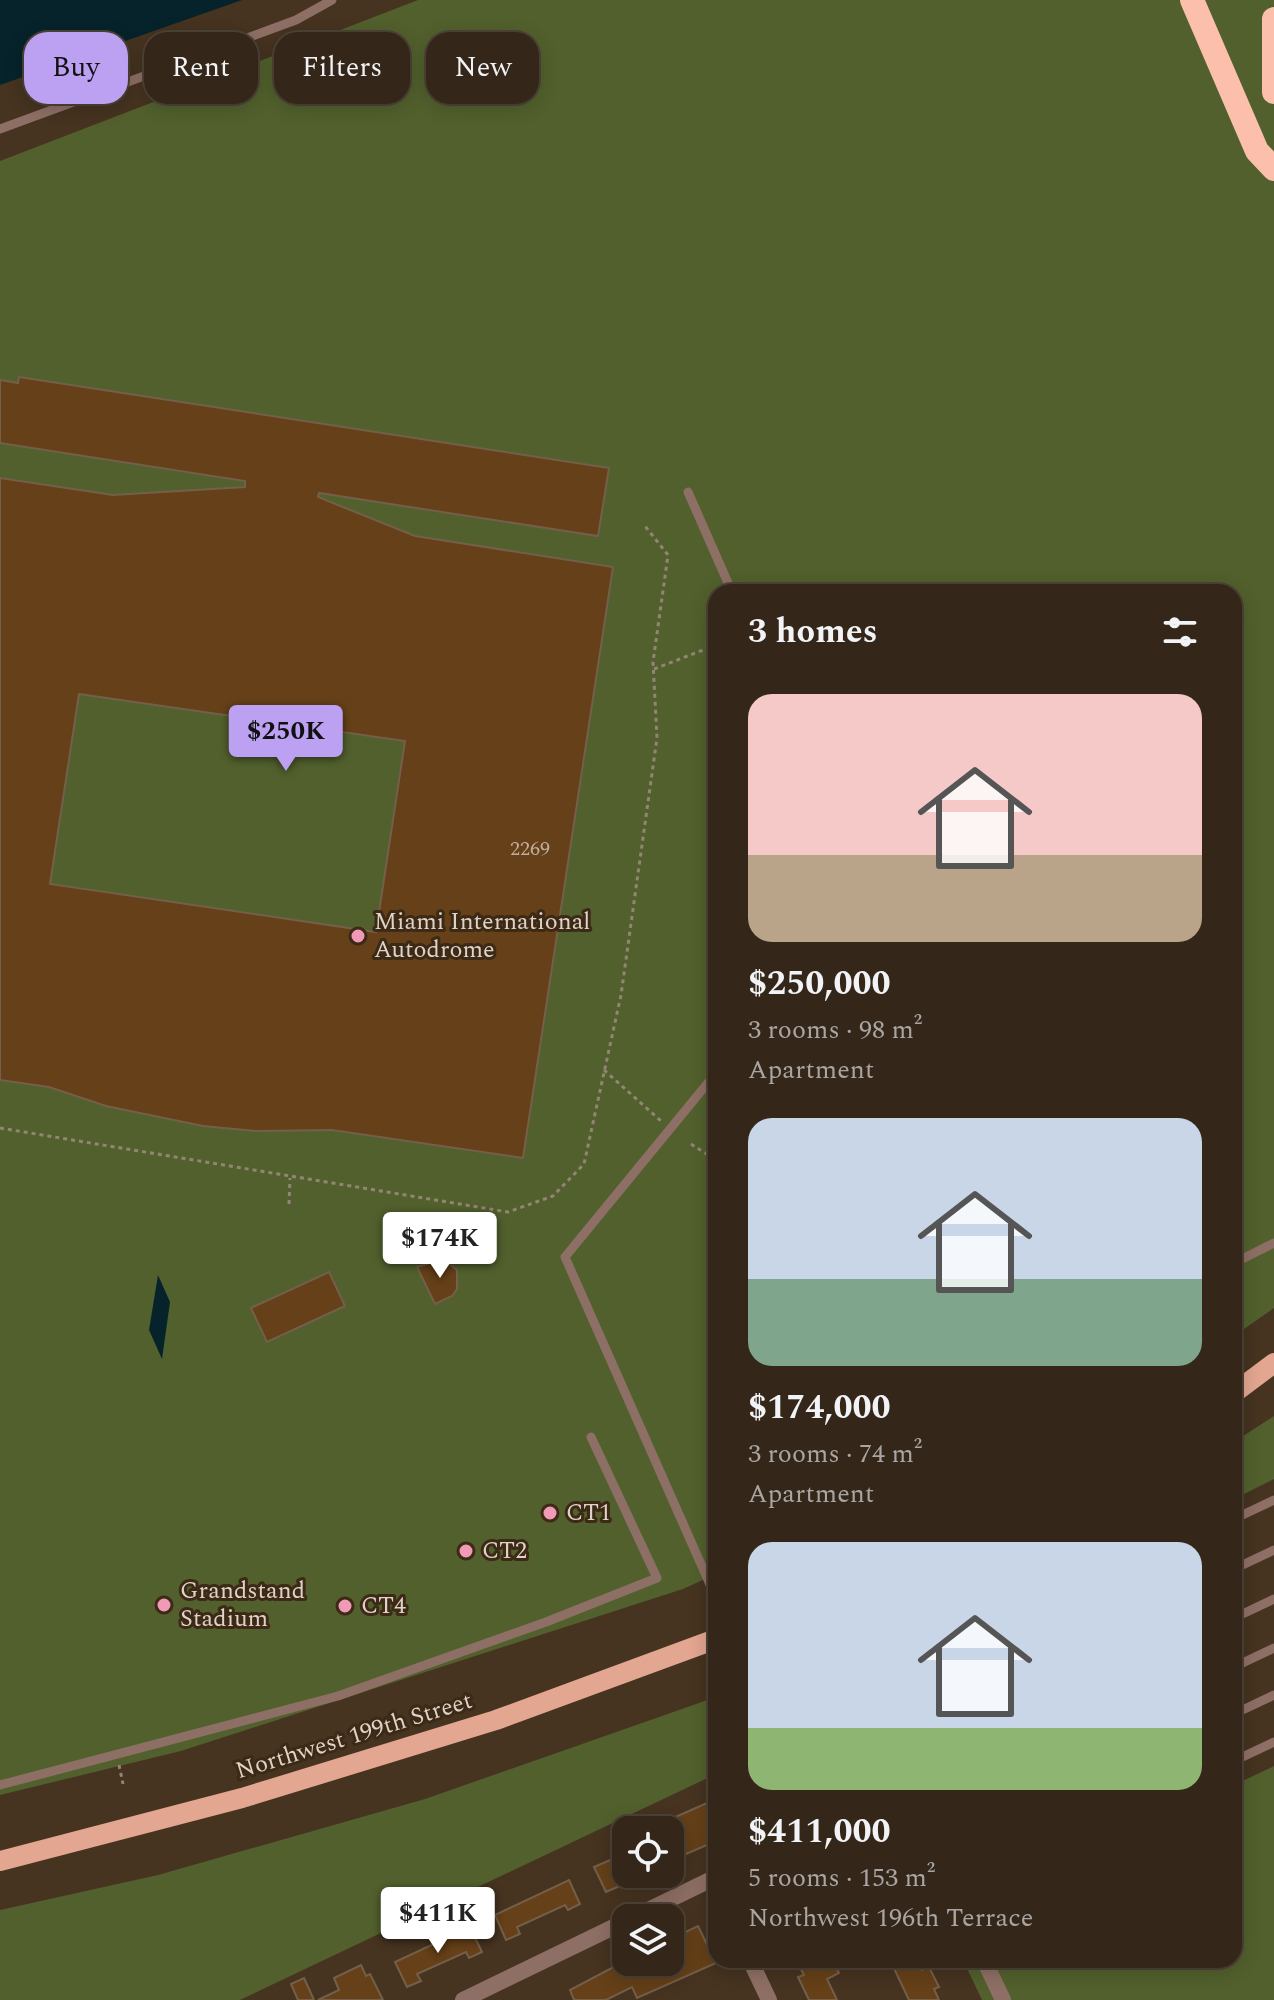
<!DOCTYPE html>
<html lang="en">
<head>
<meta charset="utf-8">
<style>
  :root { --surface:#342618; --page:#3c2e21; --text:#f1f3f6; --muted:#a9a5a2; --line:#4e4337; --accent:#bca0f2 }
  body { margin:0; font-family:Spectral,serif; background:var(--page); color:var(--text); height:100vh; display:flex; flex-direction:column; font-size:30px; white-space:nowrap }
  * { box-sizing:border-box; margin:0 }
  p { font-size:26px; color:var(--muted) }
  .icon { flex:none; width:44px; height:44px; fill:none; stroke:currentColor; stroke-width:2; stroke-linecap:round; stroke-linejoin:round }
  .map { position:relative; flex:1; overflow:hidden }
  .panel { position:absolute; left:708px; top:584px; width:534px; height:1384px; display:flex; flex-direction:column; background:var(--surface); border-radius:24px; box-shadow:0 4px 20px #0003,0 0 0 2px var(--line) }
  .panel>* { flex:none }
  .hud { position:absolute; left:24px; top:32px; width:564px; height:72px; display:flex; gap:16px }
  .tools { position:absolute; left:612px; top:1816px; display:grid; gap:16px }
  .tools a { display:grid; place-items:center; width:72px; height:72px; border-radius:16px; background:var(--surface); box-shadow:0 4px 20px #0003,0 0 0 2px var(--line); font-size:40px }
  .price { position:absolute; translate:-50% -68px; padding:0 18px; border-radius:8px; background:#fff; color:#222; font-size:26px; line-height:52px; filter:drop-shadow(0 2px 4px #0008) }
  .price::after { content:''; position:absolute; left:50%; top:48px; width:24px; height:18px; margin-left:-12px; background:inherit; clip-path:polygon(0 0,100% 0,50% 100%) }
  .price.selected { background:var(--accent); color:#111 }
  ul { padding:0; list-style:none }
  li { display:grid; align-content:center; gap:16px; height:424px; padding:0 40px }
  li span { display:grid; place-items:center; height:248px; border-radius:24px; color:#555 }
  li>.icon { margin-inline-start:auto }
  span .icon { width:144px; height:144px; fill:#fffc; stroke-width:1 }
  li b { font-size:34px }
  h2 { display:flex; justify-content:space-between; align-items:center; height:96px; padding:0 40px; font-size:34px }
  .chip { padding:0 28px; border-radius:24px; background:var(--surface); box-shadow:0 4px 20px #0003,0 0 0 2px var(--line); font-size:28px; line-height:72px }
  .chip.selected { background:var(--accent); color:#111 }
  .map>svg:first-child { display:block }
  .green { fill:#52602d }
  .water { fill:#06232b }
  .building { fill:#654018; stroke:#745f4a; stroke-width:2; fill-rule:evenodd }
  .lines { fill:none; stroke-linecap:round; stroke-linejoin:round }
  .path { stroke:#948475; stroke-width:3; stroke-dasharray:4 4; stroke-linecap:butt }
  .service { stroke:#8e6f65; stroke-width:9 }
  .minor { stroke:#8e6f65; stroke-width:16 }
  .primary { stroke:#e3a690; stroke-width:20 }
  .motorway { stroke:#fbbfab; stroke-width:24 }
  .poi-dot { fill:#f09ab5; stroke:#3c2916; stroke-width:3 }
  .labels { text-anchor:middle; dominant-baseline:central; stroke-width:6; stroke-linejoin:round; paint-order:stroke }
  .number-label { font-size:20px; fill:#c0ae9b }
  .poi-label { font-size:24px; fill:#dfd2c7; stroke:#3c2916; text-anchor:start }
  .street-label { font-size:24px; fill:#dfd2c7; stroke:#3c2916 }
</style>
</head>
<body>
<div class="map">
<svg width="1274" height="2000" viewBox="0 0 1274 2000">
  <rect width="100%" height="100%" fill="#463320"/>
  <g class="green">
    <path d="M418,0H1274V1308L1234,1336V592H716V1574L683,1589L181,1751L0,1795V161Z"/>
    <path d="M1274,1416V1479L1234,1499V1442Z"/>
    <path d="M716,1697V1774L240,2000H0V1910L158,1875L425,1799Z"/>
    <path d="M1274,1766V2000H982L963,1960H1234V1785Z"/>
  </g>
  <g class="water">
    <path d="M0,0H242L0,85Z"/>
    <path d="M158,1275L170,1302L162,1359L149,1330Z"/>
  </g>
  <g class="building">
    <path d="M19,377L609,468L598,536L319,493L318,497L415,536L613,567L523,1158L332,1130L256,1131L203,1126L106,1106L49,1087L0,1080V478L113,495L245,487V481L0,443V380L18,383ZM79,694L405,741L376,932L50,884Z"/>
    <path d="M443,1259L457,1270V1289L452,1296L435,1304L417,1267Z"/>
    <path d="M329,1272L345,1306L267,1342L251,1308Z"/>
    <path d="M716,1799V1841L670,1861V1832L675,1830H646Z"/>
    <path d="M626,1853V1875L617,1880L620,1886L606,1892L594,1867Z"/>
    <path d="M569,1880L580,1904L568,1910L565,1905L517,1927L520,1934L506,1940L495,1915Z"/>
    <path d="M698,1926L716,1963L637,1998L632,1987L606,2000H574L570,1990L623,1962H670V1951L681,1943L677,1936Z"/>
    <path d="M470,1927L482,1952L469,1958L466,1952L417,1974L421,1981L407,1987L395,1962Z"/>
    <path d="M796,1960H833L839,1973L827,1979L837,2000H809L798,1977L804,1975Z"/>
    <path d="M890,1960H915L922,1970L929,1967L939,1987L934,1989L939,2000H909Z"/>
    <path d="M361,1965L366,1976L370,1974L383,2000H318L339,1990L334,1978Z"/>
    <path d="M304,1978L314,2000H298L291,1984Z"/>
  </g>
  <g class="lines">
    <g class="path">
      <path d="M654,669L716,645"/>
      <path d="M604,1070L661,1121"/>
      <path d="M0,1128L508,1212L553,1196L584,1164L621,995L657,738L653,662L668,555L645,526"/>
      <path d="M691,1144L716,1160"/>
      <path d="M289,1204L290,1178"/>
      <path d="M119,1765L123,1784"/>
    </g>
    <g class="service">
      <path d="M0,129L296,20L332,0"/>
      <path d="M688,492L732,592"/>
      <path d="M716,1073L565,1257L716,1598"/>
      <path d="M1234,1263L1274,1243"/>
      <path d="M1234,1519L1274,1500"/>
      <path d="M1234,1569L1274,1550"/>
      <path d="M1234,1618L1274,1599"/>
      <path d="M1234,1667L1274,1648"/>
      <path d="M1234,1714L1274,1695"/>
      <path d="M1234,1761L1274,1742"/>
      <path d="M0,1785L338,1696L546,1622L657,1578L591,1437"/>
    </g>
    <g class="minor">
      <path d="M632,1918L716,1877"/>
      <path d="M750,1960L769,2000"/>
      <path d="M984,1960L1003,2000"/>
      <path d="M463,2000L626,1921"/>
    </g>
    <g class="primary">
      <path d="M1234,1393L1274,1363"/>
      <path d="M0,1861L242,1798L496,1720L716,1639"/>
    </g>
    <g class="motorway">
      <path d="M1192,0L1257,151L1274,169"/>
      <path d="M1274,19V92"/>
    </g>
  </g>
  <g class="poi-dot">
    <circle cx="358" cy="936" r="8"/>
    <circle cx="550" cy="1513" r="8"/>
    <circle cx="466" cy="1551" r="8"/>
    <circle cx="164" cy="1605" r="8"/>
    <circle cx="345" cy="1606" r="8"/>
  </g>
  <g class="labels">
    <g class="number-label">
      <text x="530" y="849">2269</text>
    </g>
    <g class="poi-label">
      <text x="374" y="922">Miami International<tspan x="374" dy="28">Autodrome</tspan></text>
      <text x="566" y="1513">CT1</text>
      <text x="482" y="1551">CT2</text>
      <text x="180" y="1591">Grandstand<tspan x="180" dy="28">Stadium</tspan></text>
      <text x="361" y="1606">CT4</text>
    </g>
    <g class="street-label">
      <text transform="translate(354 1736) rotate(-17)">Northwest 199th Street</text>
    </g>
  </g>
</svg>
<div class="tools">
<a><svg class="icon" aria-label="locate" viewBox="0 0 24 24"><circle cx="12" cy="12" r="6"/><path d="M12 2v4M12 18v4M2 12h4M18 12h4"/></svg></a>
<a><svg class="icon" aria-label="layers" viewBox="0 0 24 24"><path d="M12 4l9 5-9 5-9-5zM3 14l9 5 9-5"/></svg></a>
</div>
<b class="price selected" style="left:286px;top:773px">$250K</b>
<b class="price" style="left:440px;top:1280px">$174K</b>
<b class="price" style="left:438px;top:1955px">$411K</b>
<div class="hud">
<a class="chip selected">Buy</a>
<a class="chip">Rent</a>
<a class="chip">Filters</a>
<a class="chip">New</a>
</div>
<section class="panel">
<h2>3 homes<svg class="icon" aria-label="filters" viewBox="0 0 24 24"><path d="M4 7h16M4 17h16"/><circle cx="9" cy="7" r="2"/><circle cx="15" cy="17" r="2"/></svg></h2>
<ul>
<li><span style="background:linear-gradient(#f6c9c9 65%,#b9a48a 0)"><svg class="icon" aria-label="home" viewBox="0 0 24 24"><path d="M3 11l9-7 9 7M6 9v11h12V9"/></svg></span><div><b>$250,000</b><p>3 rooms · 98 m²</p><p>Apartment</p></div></li>
<li><span style="background:linear-gradient(#c9d6e8 65%,#7fa58c 0)"><svg class="icon" aria-label="home" viewBox="0 0 24 24"><path d="M3 11l9-7 9 7M6 9v11h12V9"/></svg></span><div><b>$174,000</b><p>3 rooms · 74 m²</p><p>Apartment</p></div></li>
<li><span style="background:linear-gradient(#c9d6e8 75%,#8fb573 0)"><svg class="icon" aria-label="home" viewBox="0 0 24 24"><path d="M3 11l9-7 9 7M6 9v11h12V9"/></svg></span><div><b>$411,000</b><p>5 rooms · 153 m²</p><p>Northwest 196th Terrace</p></div></li>
</ul>
</section>
</div>
</body>
</html>
